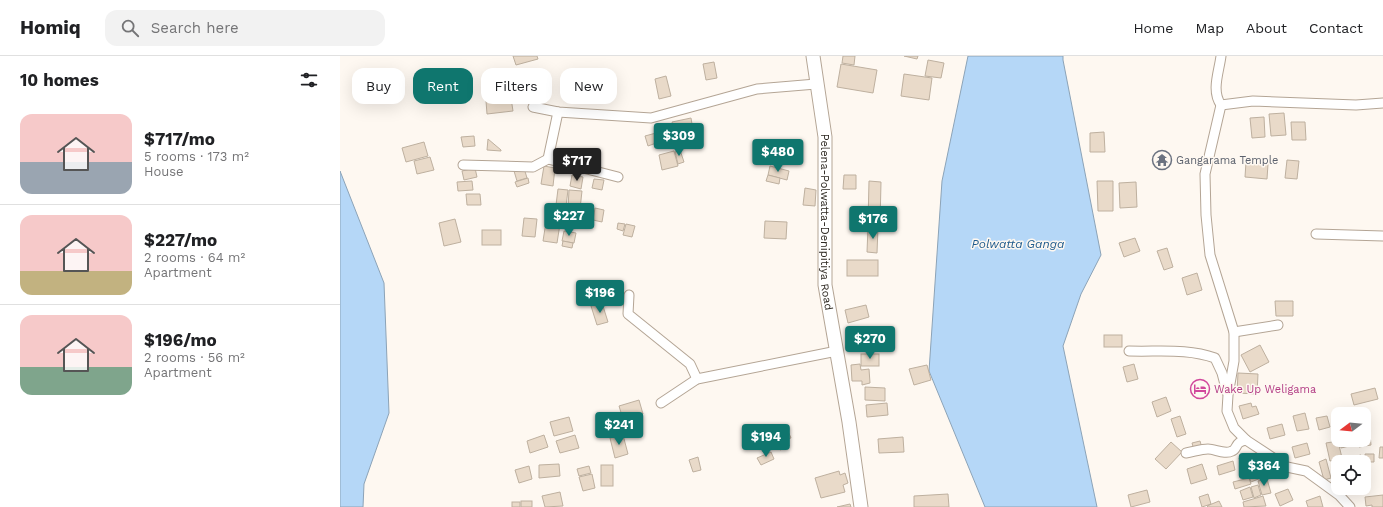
<!DOCTYPE html>
<html lang="en">
<head>
<meta charset="utf-8">
<style>
  :root { --surface:#fff; --page:#f2f2f2; --text:#202124; --muted:#757577; --line:#e0e0e0; --accent:#0f766e }
  body { margin:0; font-family:"Work Sans",sans-serif; background:var(--page); color:var(--text); height:100vh; display:flex; flex-direction:column; font-size:15px; white-space:nowrap }
  * { box-sizing:border-box; margin:0 }
  p { font-size:13px; color:var(--muted) }
  .icon { flex:none; width:22px; height:22px; fill:none; stroke:currentColor; stroke-width:2; stroke-linecap:round; stroke-linejoin:round }
  .map { position:relative; flex:1; overflow:hidden }
  .sheet { display:flex; flex-direction:column; background:var(--surface); width:340px }
  .sheet>* { flex:none }
  .hud { position:absolute; left:12px; top:12px; width:380px; height:36px; display:flex; gap:8px }
  .needle { width:26px; rotate:254deg }
  .controls { position:absolute; left:991px; top:351px; display:grid; gap:8px }
  .controls a { display:grid; place-items:center; width:40px; height:40px; border-radius:8px; background:var(--surface); box-shadow:0 4px 16px #0002; font-size:20px }
  .price { position:absolute; translate:-50% -34px; padding:0 9px; border-radius:4px; background:var(--accent); color:#fff; font-size:13px; line-height:26px; filter:drop-shadow(0 1px 2px #0008) }
  .price::after { content:''; position:absolute; left:50%; top:24px; width:12px; height:9px; margin-left:-6px; background:inherit; clip-path:polygon(0 0,100% 0,50% 100%) }
  .price.on { background:#222; color:#fff }
  ul { padding:0; list-style:none }
  li { display:flex; align-items:center; gap:12px; height:100px; padding:0 20px }
  li+li { border-top:1px solid var(--line) }
  li span { display:grid; place-items:center; flex:none; width:112px; height:80px; border-radius:12px; color:#555 }
  li>.icon { margin-inline-start:auto }
  span .icon { width:48px; height:48px; fill:#fffc; stroke-width:1 }
  li b { font-size:17px }
  h2 { display:flex; justify-content:space-between; align-items:center; height:48px; padding:0 20px; font-size:17px }
  .chip { padding:0 14px; border-radius:12px; background:var(--surface); box-shadow:0 4px 16px #0002; font-size:14px; line-height:36px }
  .chip.on { background:var(--accent); color:#fff }
  header { display:flex; align-items:center; gap:24px; box-sizing:border-box; height:56px; padding:0 20px; background:var(--surface); border-bottom:1px solid var(--line) }
  header strong { font-size:19px }
  nav { display:flex; gap:22px; margin-inline-start:auto; font-size:14px }
  .search { width:280px; height:36px; background:var(--page); display:flex; align-items:center; gap:10px; box-sizing:border-box; padding:0 14px; border-radius:12px; color:var(--muted); font-size:15px }
  main { display:flex; flex:1; min-height:0 }
  .map>svg:first-child { display:block }
  .water { fill:#b5d7f7; stroke:#8ca3b7 }
  .building { fill:#e9dac9; stroke:#beb09f }
  .lines { fill:none; stroke-linecap:round; stroke-linejoin:round }
  .minor-casing { stroke:#b4a595; stroke-width:11 }
  .primary-casing { stroke:#b4a595; stroke-width:15 }
  .minor { stroke:#fff; stroke-width:9 }
  .primary { stroke:#fff; stroke-width:13 }
  .labels { text-anchor:middle; dominant-baseline:central; stroke-width:3; stroke-linejoin:round; paint-order:stroke }
  .worship-label { font-size:11px; fill:#5b616d; stroke:#fef8f1; text-anchor:start }
  .street-label { font-size:11px; fill:#2e2922; stroke:#fef8f1 }
  .hotel-label { font-size:11px; fill:#b23c85; stroke:#fef8f1; text-anchor:start }
  .water-label { font-size:12px; font-style:italic; fill:#1f5b8d; stroke:#fef8f1 }
</style>
</head>
<body>
<header>
<strong>Homiq</strong>
<div class="search"><svg class="icon" aria-label="search" viewBox="0 0 24 24"><circle cx="10" cy="10" r="6"/><path d="M15 15l6 6"/></svg>Search here</div>
<nav><a>Home</a><a>Map</a><a>About</a><a>Contact</a></nav>
</header>
<main>
<section class="sheet">
<h2>10 homes<svg class="icon" aria-label="filters" viewBox="0 0 24 24"><path d="M4 7h16M4 17h16"/><circle cx="9" cy="7" r="2"/><circle cx="15" cy="17" r="2"/></svg></h2>
<ul>
<li><span style="background:linear-gradient(#f6c9c9 60%,#9aa5b1 0)"><svg class="icon" aria-label="home" viewBox="0 0 24 24"><path d="M3 11l9-7 9 7M6 9v11h12V9"/></svg></span><div><b>$717/mo</b><p>5 rooms · 173 m²</p><p>House</p></div></li>
<li><span style="background:linear-gradient(#f6c9c9 70%,#c2b280 0)"><svg class="icon" aria-label="home" viewBox="0 0 24 24"><path d="M3 11l9-7 9 7M6 9v11h12V9"/></svg></span><div><b>$227/mo</b><p>2 rooms · 64 m²</p><p>Apartment</p></div></li>
<li><span style="background:linear-gradient(#f6c9c9 65%,#7fa58c 0)"><svg class="icon" aria-label="home" viewBox="0 0 24 24"><path d="M3 11l9-7 9 7M6 9v11h12V9"/></svg></span><div><b>$196/mo</b><p>2 rooms · 56 m²</p><p>Apartment</p></div></li>
</ul>
</section>
<div class="map">
<svg width="1043" height="451" viewBox="0 0 1043 451">
  <rect width="100%" height="100%" fill="#fef8f1"/>
  <g class="water">
    <path d="M628,0H723V4L761,199L741,238L723,290L757,451H645L589,315L602,125Z"/>
    <path d="M0,115L44,227L49,357L24,428L23,451H0Z"/>
  </g>
  <g class="building">
    <path d="M173,0H197L198,3L176,9Z"/>
    <path d="M503,0H515L514,9L502,7Z"/>
    <path d="M564,0H578L577,3Z"/>
    <path d="M588,4L604,7L601,22L585,20Z"/>
    <path d="M374,6L377,22L366,24L363,8Z"/>
    <path d="M501,8L537,14L533,37L497,31Z"/>
    <path d="M564,18L592,22L589,44L561,40Z"/>
    <path d="M326,20L331,40L319,43L315,23Z"/>
    <path d="M195,22L199,42L182,45L178,25Z"/>
    <path d="M171,42L173,55L147,58L146,45Z"/>
    <path d="M944,57L946,79L931,80L929,58Z"/>
    <path d="M924,61L925,81L912,82L910,62Z"/>
    <path d="M351,62L353,74L335,78L332,66Z"/>
    <path d="M951,66H965L966,84H952Z"/>
    <path d="M764,76L765,96H750V77Z"/>
    <path d="M316,77L319,86L308,90L305,80Z"/>
    <path d="M134,80L135,90L123,91L121,81Z"/>
    <path d="M148,83L161,94V95L147,94Z"/>
    <path d="M84,86L88,100L66,106L62,92Z"/>
    <path d="M340,94L344,106L338,108L335,96Z"/>
    <path d="M334,95L338,110L322,114L319,99Z"/>
    <path d="M90,101L94,114L77,118L74,105Z"/>
    <path d="M947,104L959,105L957,123L945,122Z"/>
    <path d="M906,106L928,108L927,123L905,121Z"/>
    <path d="M204,110L215,112L213,130L201,128Z"/>
    <path d="M430,110L449,115L447,124L428,119Z"/>
    <path d="M135,112L137,121L124,124L122,115Z"/>
    <path d="M184,112L187,122L177,125L174,115Z"/>
    <path d="M232,119L243,121L241,133L230,130Z"/>
    <path d="M428,119L440,122L439,128L426,125Z"/>
    <path d="M504,119H516V133H503Z"/>
    <path d="M188,122L189,127L177,131L175,126Z"/>
    <path d="M254,123L264,124L262,134L252,132Z"/>
    <path d="M132,125L133,134L118,135L117,126Z"/>
    <path d="M529,125L541,126L540,168L528,167Z"/>
    <path d="M757,125H773V155H758Z"/>
    <path d="M796,126L797,151L780,152L779,127Z"/>
    <path d="M465,132L476,134L475,150L463,149Z"/>
    <path d="M218,133L228,134L226,150L216,149Z"/>
    <path d="M229,134L242,135L240,153L228,152Z"/>
    <path d="M126,138H140L141,149H127Z"/>
    <path d="M255,152L264,154L262,166L253,164Z"/>
    <path d="M184,162L197,163L195,181L182,180Z"/>
    <path d="M115,163L121,186L104,190L99,167Z"/>
    <path d="M425,165L447,166L446,183L424,182Z"/>
    <path d="M206,166L220,168L217,187L203,185Z"/>
    <path d="M278,167L285,168L283,175L277,173Z"/>
    <path d="M286,168L295,170L292,181L283,179Z"/>
    <path d="M528,171H538L537,197L527,196Z"/>
    <rect x="142" y="174" width="19" height="15"/>
    <path d="M224,175L236,177L234,187L222,185Z"/>
    <path d="M795,182L800,195L784,201L779,187Z"/>
    <path d="M223,185L233,187L232,192L222,190Z"/>
    <path d="M827,192L833,211L824,214L817,195Z"/>
    <rect x="507" y="204" width="31" height="16"/>
    <path d="M857,217L862,234L847,239L842,222Z"/>
    <path d="M935,245H953V260H936Z"/>
    <path d="M262,247L268,266L257,269L251,250Z"/>
    <path d="M526,249L529,261L508,267L505,254Z"/>
    <rect x="764" y="279" width="18" height="12"/>
    <path d="M920,289L929,306L910,316L901,299Z"/>
    <rect x="521" y="298" width="18" height="12"/>
    <path d="M520,308L521,314L529,313L530,327L522,329V325H512L511,309Z"/>
    <path d="M794,308L798,323L787,326L783,311Z"/>
    <path d="M587,309L591,324L574,329L569,313Z"/>
    <path d="M898,317L918,318L917,338L897,337Z"/>
    <path d="M525,331L545,332V345L525,344Z"/>
    <path d="M1035,332L1038,343L1014,349L1011,338Z"/>
    <path d="M826,341L831,355L817,361L812,346Z"/>
    <path d="M299,344L303,358L283,363L279,350Z"/>
    <path d="M547,347L548,359L527,361L526,349Z"/>
    <path d="M911,347L912,351L916,350L919,358L903,363L899,350Z"/>
    <path d="M965,357L969,373L957,375L953,360Z"/>
    <path d="M840,360L846,378L837,381L831,363Z"/>
    <path d="M987,360L990,371L979,374L976,362Z"/>
    <path d="M229,361L233,375L214,380L210,366Z"/>
    <path d="M942,368L945,379L930,383L927,372Z"/>
    <path d="M443,373V374L447,373L451,382L447,383L449,390L440,394L433,376Z"/>
    <path d="M433,378L438,390L423,396L418,384Z"/>
    <path d="M1030,378L1031,389L1019,391L1017,384H1024V379Z"/>
    <path d="M204,379L208,391L190,397L187,385Z"/>
    <path d="M235,379L239,392L220,397L216,385Z"/>
    <path d="M283,379L288,398L275,402L270,382Z"/>
    <path d="M563,381L564,396L539,397L538,383Z"/>
    <path d="M999,384H1012L1013,389L1001,392Z"/>
    <path d="M860,385L862,392L854,394L852,387Z"/>
    <path d="M998,385L1002,402L990,405L986,387Z"/>
    <path d="M831,386L842,396L826,413L815,403Z"/>
    <path d="M967,387L970,398L955,402L952,391Z"/>
    <path d="M1040,391H1043V402H1039Z"/>
    <path d="M431,396L434,403L421,409L417,402Z"/>
    <path d="M1025,398H1034V406H1026Z"/>
    <path d="M1021,399L1022,406H1009L1008,402Z"/>
    <path d="M907,400L910,412L903,415L899,402Z"/>
    <path d="M358,401L361,414L353,416L349,404Z"/>
    <path d="M986,403L991,422L984,424L979,406Z"/>
    <path d="M893,405L895,414L879,419L877,410Z"/>
    <path d="M219,408L220,420L199,422V409Z"/>
    <path d="M862,408L867,423L851,428L847,413Z"/>
    <rect x="261" y="409" width="12" height="21"/>
    <path d="M189,410L192,423L179,427L175,414Z"/>
    <path d="M249,410L251,417L239,420L237,413Z"/>
    <path d="M998,411V420L995,421L993,412Z"/>
    <path d="M918,412L921,422L911,426L907,415Z"/>
    <path d="M499,415L500,419L505,417L508,427L503,429L505,436L481,442L475,422Z"/>
    <path d="M252,418L255,432L243,435L239,421Z"/>
    <path d="M909,422L911,428L895,433L893,426Z"/>
    <path d="M927,423L931,437L922,439L918,425Z"/>
    <path d="M918,429L921,439L914,442L911,431Z"/>
    <path d="M910,431L913,441L903,444L900,435Z"/>
    <path d="M948,433L953,444L940,450L935,438Z"/>
    <path d="M807,434L810,446L791,451L788,439Z"/>
    <path d="M220,436L223,450L205,451L202,440Z"/>
    <path d="M608,438L609,451H574V440Z"/>
    <path d="M868,438L871,448L862,451L859,441Z"/>
    <path d="M1043,439V451H1032V449L1026,450L1025,441Z"/>
    <path d="M923,440L926,450L904,451L903,446Z"/>
    <path d="M980,440L983,451H968L966,445Z"/>
    <rect x="181" y="445" width="11" height="6"/>
    <path d="M879,445L882,451H868L867,450Z"/>
    <rect x="172" y="446" width="8" height="5"/>
    <path d="M510,448L511,451H497Z"/>
  </g>
  <g class="lines">
    <g class="minor-casing">
      <g id="minor">
        <path d="M881,49L865,118L866,159L870,199L894,276V305L888,339L887,355L894,372L906,384L947,411L966,415L999,439L1010,451"/>
        <path d="M881,49L913,45L1016,49L1043,47"/>
        <path d="M881,49C871,35 879,16 881,0"/>
        <path d="M193,51L218,56L311,62L417,33L476,28"/>
        <path d="M208,103L218,56"/>
        <path d="M123,109L193,111L208,103L278,121"/>
        <path d="M976,178L1043,180"/>
        <path d="M289,239L288,258L350,308L357,323"/>
        <path d="M894,276L938,269"/>
        <path d="M789,295C819,296 847,292 875,302L882,317L887,336"/>
        <path d="M321,347L357,323L497,295"/>
        <path d="M846,397C853,396 861,393 868,393C875,393 885,399 892,395C898,393 894,386 906,384"/>
      </g>
    </g>
    <g class="primary-casing">
      <g id="primary">
        <path id="s1" d="M473,0L485,81V229L509,366L521,451"/>
      </g>
    </g>
    <use href="#minor" class="minor"/>
    <use href="#primary" class="primary"/>
  </g>
  <defs>
    <g id="temple-ring" transform="scale(1)"><circle r="9.5" fill="#fef8f1" stroke="#6b7280" stroke-width="1.5"/><path d="M0-6L5-2H3V0L6.5 2.5H4V6H1.5V3h-3V6H-4V2.5H-6.5L-3 0V-2H-5Z" fill="#6b7280"/></g>
    <g id="hotel-ring" transform="scale(1)"><circle r="9.5" fill="#fef8f1" stroke="#d1479c" stroke-width="1.5"/><path d="M-6-4.5h1.5V1H6V5H4.5V3h-9V5H-6ZM-4 0a1.8 1.8 0 1 1 3.6 0ZM.5 0V-2.5h3Q6-2.5 6 0Z" fill="#d1479c"/></g>
  </defs>
  <g fill-rule="evenodd">
    <use href="#temple-ring" x="822" y="104"/>
    <use href="#hotel-ring" x="860" y="333"/>
  </g>
  <g class="labels">
    <g class="worship-label">
      <text x="836" y="104">Gangarama Temple</text>
    </g>
    <g class="street-label">
      <text stroke="none"><textPath href="#s1" startOffset="167">Pelena-Polwatta-Denipitiya Road</textPath></text>
    </g>
    <g class="hotel-label">
      <text x="874" y="333">Wake Up Weligama</text>
    </g>
    <g class="water-label">
      <text x="678" y="188">Polwatta Ganga</text>
    </g>
  </g>
</svg>
<div class="controls">
<a><svg class="needle" viewBox="-14 -14 28 28"><path d="M0-13l5 13h-10z" fill="#e53935"/><path d="M0 13l5-13h-10z" fill="#757577"/></svg></a>
<a><svg class="icon" aria-label="locate" viewBox="0 0 24 24"><circle cx="12" cy="12" r="6"/><path d="M12 2v4M12 18v4M2 12h4M18 12h4"/></svg></a>
</div>
<b class="price" style="left:339px;top:101px">$309</b>
<b class="price" style="left:438px;top:117px">$480</b>
<b class="price on" style="left:237px;top:126px">$717</b>
<b class="price" style="left:229px;top:181px">$227</b>
<b class="price" style="left:533px;top:184px">$176</b>
<b class="price" style="left:260px;top:258px">$196</b>
<b class="price" style="left:530px;top:304px">$270</b>
<b class="price" style="left:279px;top:390px">$241</b>
<b class="price" style="left:426px;top:402px">$194</b>
<b class="price" style="left:924px;top:431px">$364</b>
<div class="hud">
<a class="chip">Buy</a>
<a class="chip on">Rent</a>
<a class="chip">Filters</a>
<a class="chip">New</a>
</div>
</div>
</main>
</body>
</html>
